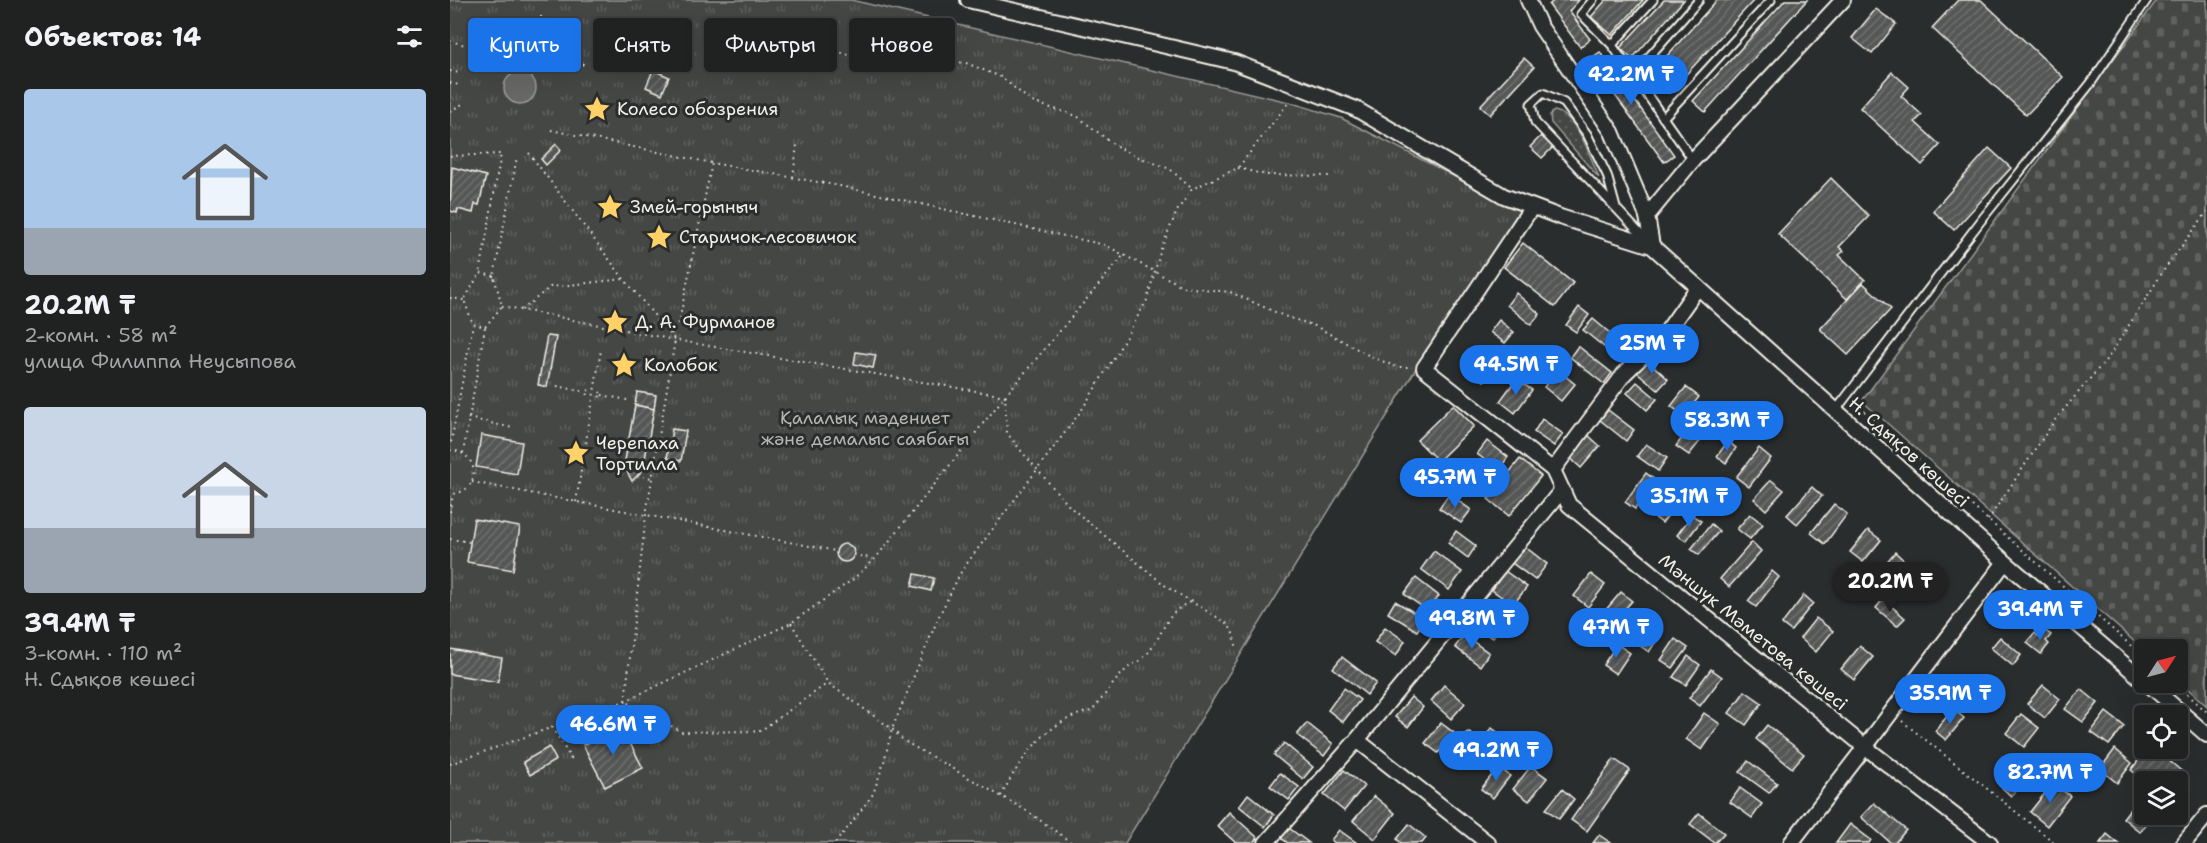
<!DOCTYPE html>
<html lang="ru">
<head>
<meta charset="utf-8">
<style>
  :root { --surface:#202222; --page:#282a2a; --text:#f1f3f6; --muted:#a2a4a5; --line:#3d3f40; --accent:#1a73e8 }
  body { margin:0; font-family:"Shantell Sans",sans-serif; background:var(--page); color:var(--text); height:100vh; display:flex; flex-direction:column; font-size:22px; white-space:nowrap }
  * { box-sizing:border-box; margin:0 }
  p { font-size:20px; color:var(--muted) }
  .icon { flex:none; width:33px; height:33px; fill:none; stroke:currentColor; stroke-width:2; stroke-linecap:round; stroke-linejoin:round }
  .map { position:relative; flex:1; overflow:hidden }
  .sheet { display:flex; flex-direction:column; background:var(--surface); width:450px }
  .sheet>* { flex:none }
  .banner { position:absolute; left:18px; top:18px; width:570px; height:54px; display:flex; gap:12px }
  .needle { width:39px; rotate:54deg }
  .tools { position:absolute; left:1684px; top:639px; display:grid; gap:12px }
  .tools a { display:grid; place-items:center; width:54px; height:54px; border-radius:6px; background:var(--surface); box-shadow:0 6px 24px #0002,0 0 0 2px var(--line); font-size:30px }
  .price { position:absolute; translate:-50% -51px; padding:0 14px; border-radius:21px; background:var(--accent); color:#fff; font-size:20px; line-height:39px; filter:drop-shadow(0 2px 3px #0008) }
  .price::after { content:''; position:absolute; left:50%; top:36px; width:18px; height:14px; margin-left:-9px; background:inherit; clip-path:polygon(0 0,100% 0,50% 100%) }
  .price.on { background:#222; color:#fff }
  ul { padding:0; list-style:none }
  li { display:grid; align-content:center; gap:12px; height:318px; padding:0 24px }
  li span { display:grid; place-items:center; height:186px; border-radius:6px; color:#555 }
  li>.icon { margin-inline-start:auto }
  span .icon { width:108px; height:108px; fill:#fffc; stroke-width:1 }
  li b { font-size:26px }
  h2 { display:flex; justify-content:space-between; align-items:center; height:72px; padding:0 24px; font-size:26px }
  .chip { padding:0 21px; border-radius:6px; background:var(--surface); box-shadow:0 6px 24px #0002,0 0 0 2px var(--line); font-size:21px; line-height:54px }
  .chip.on { background:var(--accent); color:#fff }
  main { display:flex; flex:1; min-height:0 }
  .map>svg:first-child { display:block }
  .grass { fill:url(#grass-dots); stroke:#9c9c96; stroke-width:1.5 }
  .cemetery { fill:url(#cemetery-stones); stroke:#9c9c96; stroke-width:1.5 }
  .park { fill:url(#park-tufts); stroke:#9c9c96; stroke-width:1.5 }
  .water { fill:#676866; stroke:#9f9f9a; stroke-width:1.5 }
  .building { fill:url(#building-hatch); stroke:#f4f1e8; stroke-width:1.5 }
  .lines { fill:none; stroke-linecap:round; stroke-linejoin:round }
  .lane-casing { stroke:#f4f1e8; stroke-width:11 }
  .street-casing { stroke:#f4f1e8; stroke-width:18 }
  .path { stroke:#f4f1e8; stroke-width:2; stroke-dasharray:1.5 4.5; stroke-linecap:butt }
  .lane { stroke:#2a2d2e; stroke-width:7 }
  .street { stroke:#2a2d2e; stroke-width:14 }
  .labels { text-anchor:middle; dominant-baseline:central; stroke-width:6; stroke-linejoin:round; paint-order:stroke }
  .poi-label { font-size:18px; fill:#f4f1e8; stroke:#2a2d2e; text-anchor:start }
  .park-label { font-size:18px; fill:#b6b5af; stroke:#2a2d2e }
  .street-label { font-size:18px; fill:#f4f1e8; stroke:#2a2d2e }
</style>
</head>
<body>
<main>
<section class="sheet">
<h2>Объектов: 14<svg class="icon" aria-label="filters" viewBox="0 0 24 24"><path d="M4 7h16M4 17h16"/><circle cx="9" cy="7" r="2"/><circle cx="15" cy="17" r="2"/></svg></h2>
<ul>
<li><span style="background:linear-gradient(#a9c7e8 75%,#9aa5b1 0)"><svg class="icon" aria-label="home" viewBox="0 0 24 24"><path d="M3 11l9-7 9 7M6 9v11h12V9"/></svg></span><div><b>20.2M ₸</b><p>2-комн. · 58 m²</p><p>улица Филиппа Неусыпова</p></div></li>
<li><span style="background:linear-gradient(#c9d6e8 65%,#9aa5b1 0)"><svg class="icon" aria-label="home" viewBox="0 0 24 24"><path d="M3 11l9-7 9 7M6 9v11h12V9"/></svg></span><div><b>39.4M ₸</b><p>3-комн. · 110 m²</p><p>Н. Сдықов көшесі</p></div></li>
</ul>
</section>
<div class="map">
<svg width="1757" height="843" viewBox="0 0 1757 843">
  <defs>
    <pattern id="grass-dots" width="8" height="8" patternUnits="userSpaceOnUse" patternTransform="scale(1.5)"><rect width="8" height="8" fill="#444645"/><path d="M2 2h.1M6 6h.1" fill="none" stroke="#606160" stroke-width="1.8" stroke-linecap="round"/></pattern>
    <pattern id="cemetery-stones" width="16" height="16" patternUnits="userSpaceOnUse" patternTransform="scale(1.5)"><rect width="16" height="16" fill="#444645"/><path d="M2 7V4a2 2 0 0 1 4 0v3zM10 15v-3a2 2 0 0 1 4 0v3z" fill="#606160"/></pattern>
    <pattern id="park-tufts" width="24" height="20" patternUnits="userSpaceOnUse" patternTransform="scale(1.5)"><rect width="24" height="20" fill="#444645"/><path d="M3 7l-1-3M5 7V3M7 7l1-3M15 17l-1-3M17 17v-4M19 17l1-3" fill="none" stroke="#606160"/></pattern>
    <pattern id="building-hatch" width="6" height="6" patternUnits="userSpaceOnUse" patternTransform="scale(1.5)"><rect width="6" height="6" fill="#555756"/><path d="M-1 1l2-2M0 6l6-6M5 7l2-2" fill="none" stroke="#6e706e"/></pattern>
  </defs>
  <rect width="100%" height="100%" fill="#2a2d2e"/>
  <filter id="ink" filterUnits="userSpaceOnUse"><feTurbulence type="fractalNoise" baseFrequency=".0167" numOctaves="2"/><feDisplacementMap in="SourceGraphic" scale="12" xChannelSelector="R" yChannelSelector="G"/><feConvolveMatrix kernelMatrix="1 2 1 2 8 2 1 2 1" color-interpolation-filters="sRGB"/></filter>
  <g filter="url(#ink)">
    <path class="grass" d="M1104,111C1127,114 1141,158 1149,178L1101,123L1100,115Z"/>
    <path class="cemetery" d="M1707,0H1757V706L1728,680V650L1695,651L1412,401Z"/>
    <path class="park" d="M0,0H401L839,102L891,118L1070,210L967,367L675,843H0Z"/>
    <circle class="water" cx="70" cy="88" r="16"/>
    <g class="building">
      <path d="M1104,0H1129L1119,11L1140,39L1130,47L1099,5Z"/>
      <path d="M1156,0H1193L1162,35L1141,17Z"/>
      <path d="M1214,0H1234L1182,59L1170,48Z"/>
      <path d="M1267,0H1304L1219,93L1198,77Z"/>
      <path d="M1335,0H1357L1255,112L1243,101Z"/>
      <path d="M1508,0H1531L1613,77L1576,115L1482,28Z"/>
      <path d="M1426,9L1446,24L1422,54L1402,38Z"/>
      <path d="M1150,52L1224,155L1214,162L1139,60Z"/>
      <path d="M127,54L133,64L122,71L116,61Z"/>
      <path d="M1074,58L1084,67L1040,115L1030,106Z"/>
      <path d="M203,70L219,77L212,94L196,87Z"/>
      <path d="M1442,72L1459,87L1451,96L1472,115L1465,122L1490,145L1472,165L1410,108Z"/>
      <path d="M1091,136L1103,147L1092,158L1080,147Z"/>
      <path d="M106,144L111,150L96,165L91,159Z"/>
      <path d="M1539,148L1561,168L1504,230L1483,211Z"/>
      <path d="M2,167L36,176L29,205L25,204L23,213L8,209L7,213L0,211Z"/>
      <path d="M1381,178L1419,216L1389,247L1394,251L1389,255L1415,280L1397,299L1328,234Z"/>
      <path d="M1073,243L1123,283L1105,307L1054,267Z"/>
      <path d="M1413,283L1441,309L1398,355L1370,329Z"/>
      <path d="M1066,293L1090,314L1081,325L1057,305Z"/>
      <path d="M1129,307L1139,315L1126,332L1116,325Z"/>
      <path d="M1143,319L1178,348L1169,359L1133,330Z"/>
      <path d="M1049,320L1064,332L1055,343L1040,332Z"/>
      <path d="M97,336L106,337L97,387L88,385Z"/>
      <path d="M1128,346L1162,373L1154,384L1120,357Z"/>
      <path d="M1027,348L1048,364L1034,381L1014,366Z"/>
      <path d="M406,352L426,355L423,368L404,364Z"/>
      <path d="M1197,360L1218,379L1208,390L1187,372Z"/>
      <path d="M1108,370L1125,384L1111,401L1094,387Z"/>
      <path d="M1066,379L1082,390L1065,413L1050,401Z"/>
      <path d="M1187,382L1207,399L1197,410L1177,393Z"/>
      <path d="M1236,387L1249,397L1234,416L1221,406Z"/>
      <path d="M187,392L206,395L204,409L185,405Z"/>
      <path d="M185,405L204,409L193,470L182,481L174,466Z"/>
      <path d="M1003,405L1024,426L988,461L967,440Z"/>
      <path d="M1158,410L1184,430L1176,441L1150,420Z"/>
      <path d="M1092,419L1113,434L1104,446L1084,432Z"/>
      <path d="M222,429L236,431L231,461L217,458Z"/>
      <path d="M1238,430L1251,440L1239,455L1226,446Z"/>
      <path d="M31,435L72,442L67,474L26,467Z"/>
      <path d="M1138,435L1150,446L1131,468L1119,457Z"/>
      <path d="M1037,441L1058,457L1049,470L1027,454Z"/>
      <path d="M1278,441L1286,448L1276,463L1267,456Z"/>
      <path d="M1196,444L1217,458L1208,471L1187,456Z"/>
      <path d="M1309,448L1321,458L1299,487L1286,477Z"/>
      <path d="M1070,459L1091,476L1059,516L1038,499Z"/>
      <path d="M1196,473L1206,481L1185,509L1175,502Z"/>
      <path d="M1321,480L1334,490L1316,510L1304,499Z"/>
      <path d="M1362,487L1372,496L1347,524L1337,515Z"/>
      <path d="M1221,492L1231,499L1212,523L1203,516Z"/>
      <path d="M999,494L1021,510L1011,523L989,508Z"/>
      <path d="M1384,504L1397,514L1375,544L1361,533Z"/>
      <path d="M1300,514L1313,524L1300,539L1287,529Z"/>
      <path d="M1242,515L1251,521L1236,541L1227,535Z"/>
      <path d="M24,519L70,527L63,570L17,562Z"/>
      <path d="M1261,524L1269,531L1249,555L1241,549Z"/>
      <path d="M1418,530L1431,540L1413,562L1400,552Z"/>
      <path d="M1006,531L1026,546L1018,558L998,543Z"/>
      <path d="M1302,542L1311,551L1279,587L1270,579Z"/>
      <circle cx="395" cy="553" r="9"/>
      <path d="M1074,546L1097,564L1085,580L1062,563Z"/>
      <path d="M984,551L1012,572L999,590L971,569Z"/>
      <path d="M1445,552L1457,563L1431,594L1419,583Z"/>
      <path d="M1470,564L1485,578L1475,589L1460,575Z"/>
      <path d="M1055,571L1077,587L1063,605L1042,590Z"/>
      <path d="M1322,571L1329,577L1306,607L1298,601Z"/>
      <path d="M465,574L484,578L481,591L462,586Z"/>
      <path d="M1141,574L1155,585L1138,607L1124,596Z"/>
      <path d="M966,578L989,596L978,611L954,594Z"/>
      <path d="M1171,592L1182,601L1153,634L1143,625Z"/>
      <path d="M1354,595L1363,603L1341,631L1332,624Z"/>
      <path d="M1433,599L1455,618L1447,626L1426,608Z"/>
      <path d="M945,601L975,619L967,631L938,613Z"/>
      <path d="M1035,604L1056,620L1042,638L1021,623Z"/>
      <path d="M1366,618L1383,631L1366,652L1350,638Z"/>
      <path d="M1200,622L1213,631L1199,652L1186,643Z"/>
      <path d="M935,627L955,641L946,656L925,642Z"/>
      <path d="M1593,629L1601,635L1596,641L1599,644L1591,654L1577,643L1585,633L1588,636Z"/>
      <path d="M1014,635L1039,653L1030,666L1005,647Z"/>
      <path d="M1550,637L1571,655L1563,666L1541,648Z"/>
      <path d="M1225,639L1238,648L1223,668L1211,660Z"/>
      <path d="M1167,644L1180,653L1166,674L1153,665Z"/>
      <path d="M1410,646L1423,657L1404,680L1391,669Z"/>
      <path d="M0,649L52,658L48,682L0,674Z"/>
      <path d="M1238,656L1250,665L1236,685L1223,677Z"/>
      <path d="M892,657L926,683L917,695L883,668Z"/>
      <path d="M1261,669L1272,677L1250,706L1239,698Z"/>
      <path d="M1521,677L1544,697L1533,709L1510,689Z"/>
      <path d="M994,685L1015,703L1001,719L981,701Z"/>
      <path d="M1593,685L1610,699L1595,718L1577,704Z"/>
      <path d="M894,688L910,700L893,722L878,710Z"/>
      <path d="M1631,689L1648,703L1633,722L1615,709Z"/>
      <path d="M1295,691L1312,703L1296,725L1279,713Z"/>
      <path d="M961,697L973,707L958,727L945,717Z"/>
      <path d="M1503,709L1514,718L1496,740L1485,731Z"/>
      <path d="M1656,712L1674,726L1659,745L1641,732Z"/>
      <path d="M1254,713L1270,724L1252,750L1236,739Z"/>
      <path d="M1571,714L1589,728L1574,747L1556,733Z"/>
      <path d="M857,723L883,744L874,756L847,735Z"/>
      <path d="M991,723L1004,733L988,753L975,743Z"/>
      <path d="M1317,725L1354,754L1342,768L1306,739Z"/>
      <path d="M171,726L193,768L155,787L133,745Z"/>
      <path d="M1042,728L1055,738L1039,758L1026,747Z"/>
      <path d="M1018,732L1027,739L1009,764L1000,758Z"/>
      <path d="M834,743L863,767L853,779L824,755Z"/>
      <path d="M99,747L106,760L80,775L73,762Z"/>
      <path d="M1698,748H1704L1735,774L1728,782H1696L1681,770Z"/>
      <path d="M1665,749L1682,763L1667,783L1650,769Z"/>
      <path d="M1164,759L1180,770L1137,831L1121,820Z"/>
      <path d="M1575,760L1586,771L1561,796L1550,786Z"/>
      <path d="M1298,761L1327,783L1319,793L1290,772Z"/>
      <path d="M1081,766L1097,778L1079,801L1063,789Z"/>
      <path d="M1048,767L1060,776L1043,798L1031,789Z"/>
      <path d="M894,770L914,786L894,811L874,795Z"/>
      <path d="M830,773L849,787L839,800L820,786Z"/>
      <path d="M1603,783L1620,796L1597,826L1580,812Z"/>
      <path d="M1290,788L1312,804L1302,818L1280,802Z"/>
      <path d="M1112,789L1124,799L1109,819L1096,809Z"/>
      <path d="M798,794L824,815L815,827L789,806Z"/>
      <path d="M924,796L945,813L925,839L903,821Z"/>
      <path d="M1688,799L1695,804V814H1704L1690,832L1673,818Z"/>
      <path d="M1424,803L1456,830L1445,843H1441L1411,817Z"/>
      <path d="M779,812L808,838L803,843H786L767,826Z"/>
      <path d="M1249,813L1274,833L1265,843L1240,824Z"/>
      <path d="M959,824L976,838L972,843H951L947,839Z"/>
      <path d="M1400,824L1421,840L1419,843H1386Z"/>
      <path d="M839,828L859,843H838L831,838Z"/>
      <path d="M889,830L907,843H885L881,840Z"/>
      <path d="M1657,834L1668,843H1650Z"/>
      <path d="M1149,835L1161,843H1143Z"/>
    </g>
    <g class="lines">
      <g class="lane-casing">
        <g id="lane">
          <path d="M1143,0L1131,14L1162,45L1203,0"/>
          <path d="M1162,45L1243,160"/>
          <path d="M1183,75L1249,0"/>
          <path d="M1213,118L1321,0"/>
          <path d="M1166,208L1157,175L1137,134L1114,103L1093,93L1081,104L1085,122L1197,241"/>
          <path d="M1386,410L1533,218L1641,83L1697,0"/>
        </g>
      </g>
      <g class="street-casing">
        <g id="street">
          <path d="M518,0L784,62L906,109L1054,196L1110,217L1202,246L1555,562L1695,682"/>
          <path d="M1078,0L1090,26L1162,132L1197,216L1202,246"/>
          <path d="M1082,207L974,368L1103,470L1119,505L1415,747L1540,843"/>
          <path d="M1197,216L1243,160L1393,0"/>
          <path d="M1103,470L1174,374L1215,334L1248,287"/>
          <path d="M1696,682L1757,735"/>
          <path d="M907,740L1038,843"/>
          <path d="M816,843L907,740L1112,490"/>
          <path d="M1341,843L1415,747L1555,562"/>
          <path d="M1734,843L1757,815"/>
        </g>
      </g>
      <g class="path">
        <path d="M91,16L95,51"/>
        <path d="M328,34L416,60L478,59L516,63L551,77L582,102L627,116L663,144L683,155L720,169L741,188"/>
        <path d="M0,41L23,47"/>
        <path d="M0,71L9,73"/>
        <path d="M0,83L9,85"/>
        <path d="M0,111L14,103"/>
        <path d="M101,130L262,163L390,186L655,245L734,287L780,292L834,316L865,326L922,357L947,367H962"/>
        <path d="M79,153L174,279L225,340L196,515L175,701L232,732L310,731L378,683"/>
        <path d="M0,156L51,154L30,273"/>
        <path d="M788,168L816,175L880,176"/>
        <path d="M343,177L347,145"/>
        <path d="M44,276L30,273L14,300L23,324L35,327L52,306L44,276L67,157"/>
        <path d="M0,298L14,300"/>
        <path d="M52,306L225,340L555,396L557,433L572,452L620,507L717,587L775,622L782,630L787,649"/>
        <path d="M72,310L100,287L174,279"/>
        <path d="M221,334L229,322L262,163"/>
        <path d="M107,386L136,392"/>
        <path d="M138,395L136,392L139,390"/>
        <path d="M152,395L177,400"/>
        <path d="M149,397L152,395L150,392"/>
        <path d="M1405,403L1695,658"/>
        <path d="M18,418L63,428"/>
        <path d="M0,448L23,324"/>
        <path d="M0,450C32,452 31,494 0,494"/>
        <path d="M13,453L35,327"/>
        <path d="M187,476L202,478"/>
        <path d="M22,482L386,551"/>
        <path d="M126,502L151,350"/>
        <path d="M0,512L3,494"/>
        <path d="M1538,520L1605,420L1660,355L1714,270L1757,212"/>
        <path d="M0,539L20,542"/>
        <path d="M404,555L425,559"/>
        <path d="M341,623L378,683L442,729L454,741L577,811L622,843"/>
        <path d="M1724,682L1757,712"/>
        <path d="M1452,721L1605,843"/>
        <path d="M102,727L123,762"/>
        <path d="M0,764L175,701L341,623L402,580L425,559L555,396L673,256"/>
        <path d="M551,796C571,758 597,719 642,711C654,697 664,680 678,668C682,664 689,662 693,658C714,639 711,615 740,602"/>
        <path d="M385,843L400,825L423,794L434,762L442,729L489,616L512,570L631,411L668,351L697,300L711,249L727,211L742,189L788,168L839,102"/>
      </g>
      <use href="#lane" class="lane"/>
      <use href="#street" class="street"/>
    </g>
  </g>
  <defs>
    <g id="sight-bare" transform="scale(2.07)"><path d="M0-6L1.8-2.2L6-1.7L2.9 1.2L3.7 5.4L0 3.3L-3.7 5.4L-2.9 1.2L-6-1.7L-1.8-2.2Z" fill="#ffd166" stroke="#2a2d2e" stroke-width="2.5" paint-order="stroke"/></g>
  </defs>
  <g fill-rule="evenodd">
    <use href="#sight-bare" x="147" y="109"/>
    <use href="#sight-bare" x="160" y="207"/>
    <use href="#sight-bare" x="209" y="237"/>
    <use href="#sight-bare" x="165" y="322"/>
    <use href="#sight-bare" x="174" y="365"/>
    <use href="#sight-bare" x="126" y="453"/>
  </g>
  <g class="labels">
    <g class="poi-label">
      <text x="167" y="109">Колесо обозрения</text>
      <text x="180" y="207">Змей-горыныч</text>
      <text x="229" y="237">Старичок-лесовичок</text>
      <text x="185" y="322">Д. А. Фурманов</text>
      <text x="194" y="365">Колобок</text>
      <text x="146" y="443">Черепаха<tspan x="146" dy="21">Тортилла</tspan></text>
    </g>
    <g class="park-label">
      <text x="415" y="418">Қалалық мәдениет<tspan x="415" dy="21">және демалыс саябағы</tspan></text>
    </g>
    <g class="street-label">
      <text transform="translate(1459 452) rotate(42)">Н. Сдықов көшесі</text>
      <text transform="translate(1303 632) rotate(39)">Мәншүк Мәметова көшесі</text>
    </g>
  </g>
</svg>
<div class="tools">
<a><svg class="needle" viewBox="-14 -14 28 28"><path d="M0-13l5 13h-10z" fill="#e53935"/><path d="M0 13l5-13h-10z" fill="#a2a4a5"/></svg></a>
<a><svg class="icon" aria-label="locate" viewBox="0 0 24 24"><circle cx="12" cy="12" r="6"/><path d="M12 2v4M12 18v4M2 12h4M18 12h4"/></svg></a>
<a><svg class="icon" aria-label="layers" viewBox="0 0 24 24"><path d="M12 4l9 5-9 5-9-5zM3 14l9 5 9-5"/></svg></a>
</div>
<b class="price" style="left:1181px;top:106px">42.2M ₸</b>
<b class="price" style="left:1202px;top:375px">25M ₸</b>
<b class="price" style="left:1066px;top:396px">44.5M ₸</b>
<b class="price" style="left:1277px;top:452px">58.3M ₸</b>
<b class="price" style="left:1005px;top:509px">45.7M ₸</b>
<b class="price" style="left:1239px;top:528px">35.1M ₸</b>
<b class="price on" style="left:1440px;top:613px">20.2M ₸</b>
<b class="price" style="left:1590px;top:641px">39.4M ₸</b>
<b class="price" style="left:1022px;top:650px">49.8M ₸</b>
<b class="price" style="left:1166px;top:659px">47M ₸</b>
<b class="price" style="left:1500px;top:725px">35.9M ₸</b>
<b class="price" style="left:163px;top:756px">46.6M ₸</b>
<b class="price" style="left:1046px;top:782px">49.2M ₸</b>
<b class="price" style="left:1600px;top:804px">82.7M ₸</b>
<div class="banner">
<a class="chip on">Купить</a>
<a class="chip">Снять</a>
<a class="chip">Фильтры</a>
<a class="chip">Новое</a>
</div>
</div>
</main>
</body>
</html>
